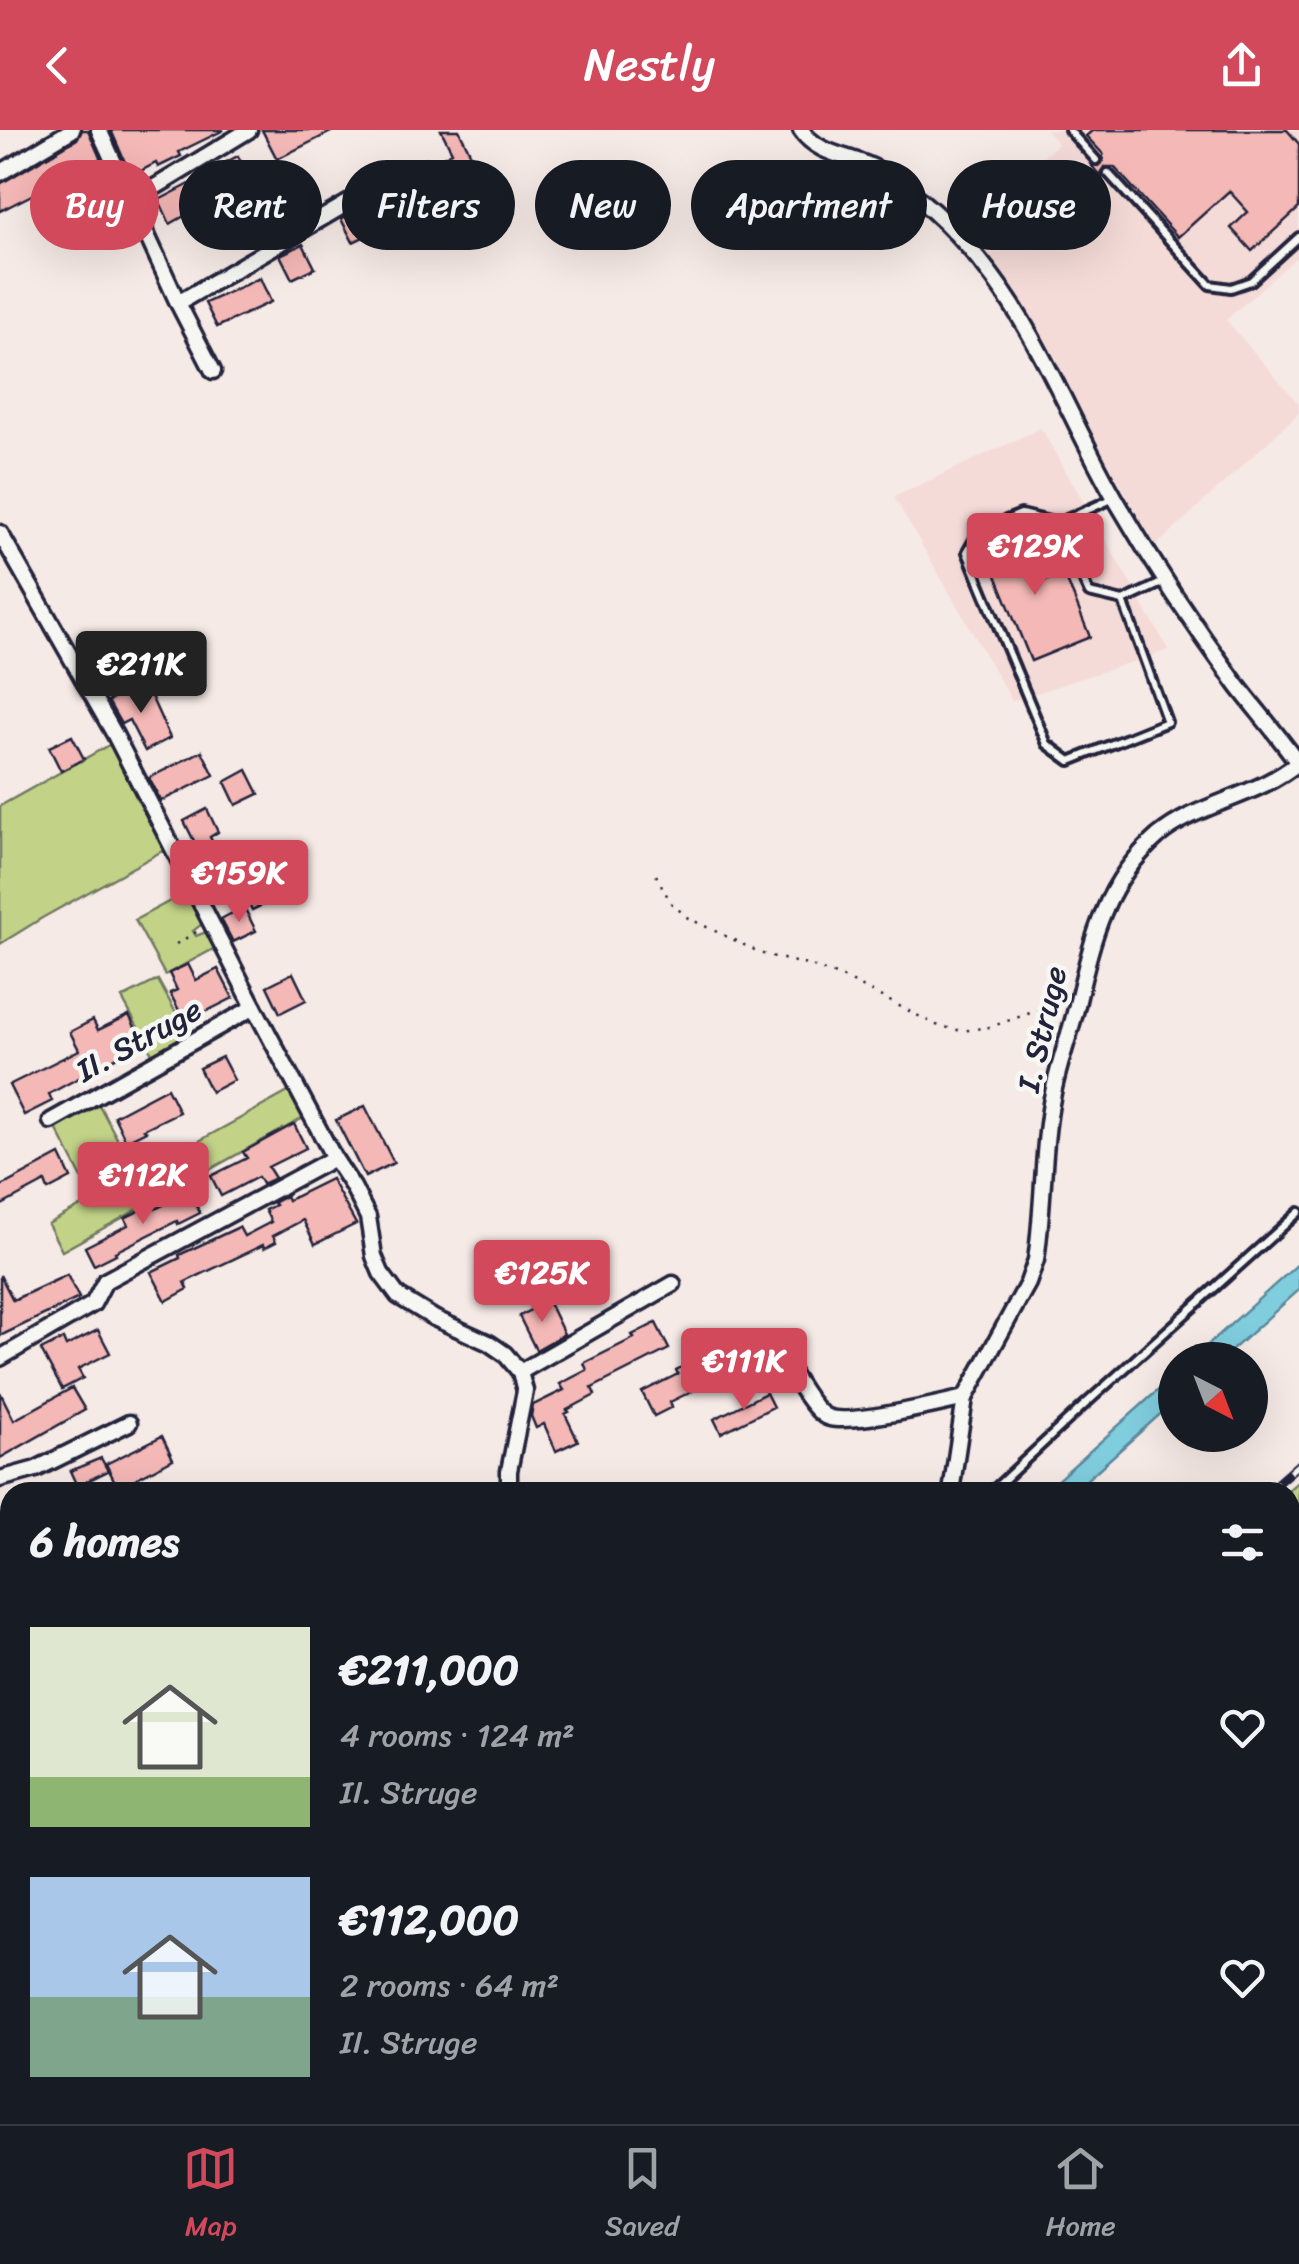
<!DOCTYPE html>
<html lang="en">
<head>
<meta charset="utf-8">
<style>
  :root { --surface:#171b24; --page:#242831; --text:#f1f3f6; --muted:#9ea1a6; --line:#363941; --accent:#d1495b }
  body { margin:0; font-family:Sriracha,sans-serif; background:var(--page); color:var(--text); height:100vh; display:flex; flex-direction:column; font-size:38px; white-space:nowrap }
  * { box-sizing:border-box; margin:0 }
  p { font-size:32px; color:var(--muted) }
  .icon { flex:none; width:55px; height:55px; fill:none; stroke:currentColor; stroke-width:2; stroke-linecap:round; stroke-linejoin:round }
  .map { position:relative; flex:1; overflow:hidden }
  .details { position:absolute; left:0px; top:1352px; width:1300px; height:642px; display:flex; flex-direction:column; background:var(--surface); border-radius:30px 30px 0 0; box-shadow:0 10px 40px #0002 }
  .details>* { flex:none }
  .banner { position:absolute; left:30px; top:30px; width:1240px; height:90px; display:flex; gap:20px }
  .needle { width:65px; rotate:138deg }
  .tools { position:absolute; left:1158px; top:1212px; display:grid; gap:20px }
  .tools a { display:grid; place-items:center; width:110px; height:110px; border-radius:50%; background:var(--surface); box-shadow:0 10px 40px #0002; font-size:50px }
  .price { position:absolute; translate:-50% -85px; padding:0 22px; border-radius:10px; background:var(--accent); color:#fff; font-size:32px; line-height:65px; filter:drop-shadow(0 2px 5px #0008) }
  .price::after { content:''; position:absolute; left:50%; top:60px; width:30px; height:22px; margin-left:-15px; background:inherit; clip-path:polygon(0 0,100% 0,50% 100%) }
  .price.active { background:#222; color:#fff }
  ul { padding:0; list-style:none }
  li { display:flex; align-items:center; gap:30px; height:250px; padding:0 30px }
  li span { display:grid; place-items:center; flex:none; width:280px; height:200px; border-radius:0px; color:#555 }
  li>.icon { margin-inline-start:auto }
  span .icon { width:120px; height:120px; fill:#fffc; stroke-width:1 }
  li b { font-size:42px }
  h2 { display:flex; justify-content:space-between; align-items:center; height:120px; padding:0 30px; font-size:42px }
  .pill { padding:0 35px; border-radius:45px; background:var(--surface); box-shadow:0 10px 40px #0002; font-size:35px; line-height:90px }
  .pill.active { background:var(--accent); color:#fff }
  header { display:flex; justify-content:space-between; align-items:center; height:130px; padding:0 30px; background:var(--accent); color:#fff; font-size:45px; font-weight:600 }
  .menu { display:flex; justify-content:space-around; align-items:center; height:140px; border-top:2px solid var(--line); background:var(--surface); font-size:28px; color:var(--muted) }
  .menu a { display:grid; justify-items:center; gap:5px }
  .menu .active { color:var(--accent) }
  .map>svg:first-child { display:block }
  .built { fill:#f5dbd8 }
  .green { fill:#c2d388; stroke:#727a62; stroke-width:2.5 }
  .water { fill:#80cdde; stroke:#5a899d; stroke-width:2.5 }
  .building { fill:#f4b8b6; stroke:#22223b; stroke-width:2.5 }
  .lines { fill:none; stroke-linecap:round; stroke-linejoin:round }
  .lane-casing { stroke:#22223b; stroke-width:14 }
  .street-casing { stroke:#22223b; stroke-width:21 }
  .path { stroke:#22223b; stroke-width:2.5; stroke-dasharray:2.5 8; stroke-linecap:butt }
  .lane { stroke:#f6f6f2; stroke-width:6 }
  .street { stroke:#f6f6f2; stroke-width:14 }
  .rail-casing { stroke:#22223b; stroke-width:9 }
  .rail { stroke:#f6f6f2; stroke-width:5; stroke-dasharray:15; stroke-linecap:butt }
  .labels { text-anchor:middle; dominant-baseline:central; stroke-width:9; stroke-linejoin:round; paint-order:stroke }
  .street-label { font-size:32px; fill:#22223b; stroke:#f6f6f2 }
</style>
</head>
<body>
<header><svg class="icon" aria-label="back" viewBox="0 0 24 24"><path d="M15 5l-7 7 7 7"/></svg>Nestly<svg class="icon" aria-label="share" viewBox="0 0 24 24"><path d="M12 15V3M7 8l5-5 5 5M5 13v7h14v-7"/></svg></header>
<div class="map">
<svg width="1299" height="1994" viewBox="0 0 1299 1994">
  <rect width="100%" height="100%" fill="#f6eae6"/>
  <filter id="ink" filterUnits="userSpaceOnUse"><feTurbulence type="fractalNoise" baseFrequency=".01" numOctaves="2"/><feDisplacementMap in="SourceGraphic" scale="20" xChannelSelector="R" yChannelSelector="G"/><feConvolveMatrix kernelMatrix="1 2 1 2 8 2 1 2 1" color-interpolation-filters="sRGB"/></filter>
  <g filter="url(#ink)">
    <g class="built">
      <path d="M1046,0H1299V125L1226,190L1299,274V283L1156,416L1010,164L961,98L1058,14Z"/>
      <path d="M1041,298L1169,520L1012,571L894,367Z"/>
      <path d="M446,1985H1043L1051,1994H436Z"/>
    </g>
    <g class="green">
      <path d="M111,614L164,720L42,788L0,814V676Z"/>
      <path d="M187,762L202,791V794L193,801L196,806L206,802L217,817L165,845L135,790Z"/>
      <path d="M158,850L188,905L153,925L122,868Z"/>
      <path d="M290,961L305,987L62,1121L48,1094Z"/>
      <path d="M98,973L127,1027L84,1052L55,996Z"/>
      <path d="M1299,1351V1554L1290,1556V1362H1286Z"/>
      <path d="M1290,1574L1299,1575V1994H1051L1043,1985H1290Z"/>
    </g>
    <g class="water">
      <path d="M1299,1133V1160L1221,1230H1191Z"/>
      <path d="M1175,1245V1271L1073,1362H1044Z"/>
    </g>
    <g class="building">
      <path d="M82,0H88L101,30L0,81V54L77,9Z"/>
      <path d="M111,0H224L179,22L181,26L158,37L156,33L131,46Z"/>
      <path d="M262,0H335L277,29Z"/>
      <path d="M441,0H459L478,39L455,50L452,44L414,63L402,40L425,28L428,35L452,22Z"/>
      <path d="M1093,0H1287L1299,14V78L1252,121L1231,98L1248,82L1229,61L1178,107L1114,37H1104L1101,42L1102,48L1091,35L1098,36L1103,31V24L1086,6Z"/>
      <path d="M238,26L250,49L170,94L159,70L217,40L215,38Z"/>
      <path d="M364,77L376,101L353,112L341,89Z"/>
      <path d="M303,114L315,138L292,149L280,125Z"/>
      <path d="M260,148L271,172L217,197L205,173Z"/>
      <path d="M1018,397L1040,453L1064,443L1090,507L1031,531L982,411Z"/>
      <path d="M145,553L170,608L145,621L129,590L121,594L108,571Z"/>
      <path d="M72,606L84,629L61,641L49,617Z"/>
      <path d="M202,621L214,645L161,671L149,648Z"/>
      <path d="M247,640L259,664L236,675L225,652Z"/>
      <path d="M207,679L218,702L210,707L230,747L207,759L195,735L204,731L184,691Z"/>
      <path d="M264,745L275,769L252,780L241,757Z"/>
      <path d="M244,777L256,801L233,812L221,789Z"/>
      <path d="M188,834L196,850L218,839L233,868L185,892L170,863L177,860L169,843Z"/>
      <path d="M293,843L306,870L280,883L267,856Z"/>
      <path d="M129,885L143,913L49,964L52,971L24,985L9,955L79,920L70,902L93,890L98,900Z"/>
      <path d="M222,927L234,950L211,962L199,938Z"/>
      <path d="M167,958L179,982L144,999L146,1001L126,1011L114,986Z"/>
      <path d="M365,976L394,1033L365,1047L336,990Z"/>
      <path d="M294,994L306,1018L268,1037L275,1048L262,1054L258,1047L221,1066L211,1046L247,1028L243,1022Z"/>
      <path d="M60,1025L71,1048L48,1060L45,1052L0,1076V1057Z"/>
      <path d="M331,1049L356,1094L315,1114L303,1090L273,1106L276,1112L264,1118L263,1115L185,1152L188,1159L166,1171L151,1142L180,1128L179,1125L239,1097L244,1106L271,1092L265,1080L275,1075L273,1073L286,1066L288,1070Z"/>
      <path d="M190,1062L200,1083L178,1094L177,1091L115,1122L116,1124L94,1135L85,1117L128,1095L125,1088L153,1074L155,1079Z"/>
      <path d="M0,1145L13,1170L67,1145L79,1168L0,1206Z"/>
      <path d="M548,1171L564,1204L536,1220L519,1186Z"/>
      <path d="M656,1193L669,1219L592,1258L595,1265L567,1280L569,1282L565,1284L578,1311L556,1321L544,1294L536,1298L531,1286L533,1275L564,1260L560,1254L587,1240L584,1233L634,1208L632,1205Z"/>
      <path d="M98,1200L110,1223L78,1239L83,1248L62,1259L41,1220L63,1209L66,1216Z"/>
      <path d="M703,1226L715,1250L670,1272L672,1277L654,1286L642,1262L678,1244L676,1240Z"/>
      <path d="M72,1258L85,1280L0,1328V1262L14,1290Z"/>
      <path d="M766,1263L773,1277L721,1303L714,1289Z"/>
      <path d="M162,1306L173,1329L118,1358L106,1334Z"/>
      <path d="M101,1328L108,1341L77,1356L70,1341Z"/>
    </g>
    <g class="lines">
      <g class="lane-casing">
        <g id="lane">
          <path d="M1069,0L1096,30"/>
          <path d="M1108,43L1210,155L1231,158L1251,151L1299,107"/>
          <path d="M1114,368L1058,393L1021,384L979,401L967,422L1047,614L1070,631L1167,592L1123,471L1166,451"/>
          <path d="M1058,393L1089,463L1123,471"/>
          <path d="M991,1362L1082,1277L1299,1082"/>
          <path d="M452,1994L462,1985"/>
          <path d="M534,1994L544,1985"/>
          <path d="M664,1994V1985"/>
          <path d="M740,1994L750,1985"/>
          <path d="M775,1994L785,1985"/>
        </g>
      </g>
      <g class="street-casing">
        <g id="street">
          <path d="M99,0L178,173L213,241"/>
          <path d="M801,0C819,27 854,25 880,41C920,66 952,96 981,132C1039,203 1071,292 1116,370C1153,434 1194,496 1237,555C1257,581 1279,606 1298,633"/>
          <path d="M0,43L72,0"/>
          <path d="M132,71L249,0"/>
          <path d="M178,173L392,47"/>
          <path d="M0,403L115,605L254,877L334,1028L353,1057L368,1087L374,1126L381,1143L398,1166L434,1188L489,1213L505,1224L520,1242L525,1261L509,1341V1362"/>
          <path d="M51,991L254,877"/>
          <path d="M781,1225C790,1239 812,1281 827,1287C848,1296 939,1274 965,1268"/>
          <path d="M0,1228L93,1174L105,1151L334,1028"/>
          <path d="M520,1242L673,1154"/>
          <path d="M0,1349L36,1339L129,1293"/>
          <path d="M951,1362L965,1268L1028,1153L1036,1130C1044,1076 1042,1016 1053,963C1059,933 1070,904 1077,875C1092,810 1104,753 1158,706C1199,672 1256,668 1299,632"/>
          <path d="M0,1590L10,1607"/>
          <path d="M0,1853L10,1848"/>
          <path d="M1019,1985L1027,1994"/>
          <path d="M282,1994L292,1985"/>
        </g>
      </g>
      <g class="path">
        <path d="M656,745L671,773L688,788L763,824L811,836L849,850L936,895L962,901L990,897L1059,873"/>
        <path d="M176,814L198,801"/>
        <path d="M0,1907L10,1904"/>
        <path d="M170,1985L177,1994"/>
      </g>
      <use href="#lane" class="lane"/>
      <use href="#street" class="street"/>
      <g class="rail-casing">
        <g id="rail">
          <path d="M1267,1362L1299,1334"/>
          <path d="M544,1994L554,1985"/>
          <path d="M580,1994L590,1985"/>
          <path d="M619,1994L626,1985"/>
        </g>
      </g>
      <use href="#rail" class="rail"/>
    </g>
  </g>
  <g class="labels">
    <g class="street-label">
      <text transform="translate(1042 899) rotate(-77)">I. Struge</text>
      <text transform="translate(139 910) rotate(-29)">II. Struge</text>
    </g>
  </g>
</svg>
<div class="tools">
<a><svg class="needle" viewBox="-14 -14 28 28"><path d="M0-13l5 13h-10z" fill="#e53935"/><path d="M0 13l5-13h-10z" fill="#9ea1a6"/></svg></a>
</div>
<b class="price" style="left:1035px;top:468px">€129K</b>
<b class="price active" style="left:141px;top:586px">€211K</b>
<b class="price" style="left:239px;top:795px">€159K</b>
<b class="price" style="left:143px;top:1097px">€112K</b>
<b class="price" style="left:542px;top:1195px">€125K</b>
<b class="price" style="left:744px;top:1283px">€111K</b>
<div class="banner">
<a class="pill active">Buy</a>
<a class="pill">Rent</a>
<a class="pill">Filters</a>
<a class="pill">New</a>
<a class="pill">Apartment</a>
<a class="pill">House</a>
</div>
<section class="details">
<h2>6 homes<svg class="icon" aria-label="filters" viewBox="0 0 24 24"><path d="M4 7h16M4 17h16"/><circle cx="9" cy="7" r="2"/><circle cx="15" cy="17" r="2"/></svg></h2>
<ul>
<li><span style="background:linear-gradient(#dfe7d0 75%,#8fb573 0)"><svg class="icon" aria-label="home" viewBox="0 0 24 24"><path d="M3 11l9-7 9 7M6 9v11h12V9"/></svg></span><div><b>€211,000</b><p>4 rooms · 124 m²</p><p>II. Struge</p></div><svg class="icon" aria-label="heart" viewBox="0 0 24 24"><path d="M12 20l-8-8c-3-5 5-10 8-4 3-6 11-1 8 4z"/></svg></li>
<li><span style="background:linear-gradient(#a9c7e8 60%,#7fa58c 0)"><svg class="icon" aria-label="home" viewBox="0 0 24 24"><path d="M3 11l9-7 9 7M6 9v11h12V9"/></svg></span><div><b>€112,000</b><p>2 rooms · 64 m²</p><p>II. Struge</p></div><svg class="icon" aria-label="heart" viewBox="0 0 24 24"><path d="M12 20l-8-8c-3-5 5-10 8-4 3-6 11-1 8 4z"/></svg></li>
</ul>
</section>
</div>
<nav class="menu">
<a class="active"><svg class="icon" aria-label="map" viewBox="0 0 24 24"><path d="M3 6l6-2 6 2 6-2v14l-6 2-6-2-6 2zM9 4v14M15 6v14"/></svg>Map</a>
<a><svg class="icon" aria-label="saved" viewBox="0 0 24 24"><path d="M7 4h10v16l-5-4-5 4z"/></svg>Saved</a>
<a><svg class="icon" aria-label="home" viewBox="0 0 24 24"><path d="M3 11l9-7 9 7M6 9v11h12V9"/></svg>Home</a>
</nav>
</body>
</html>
